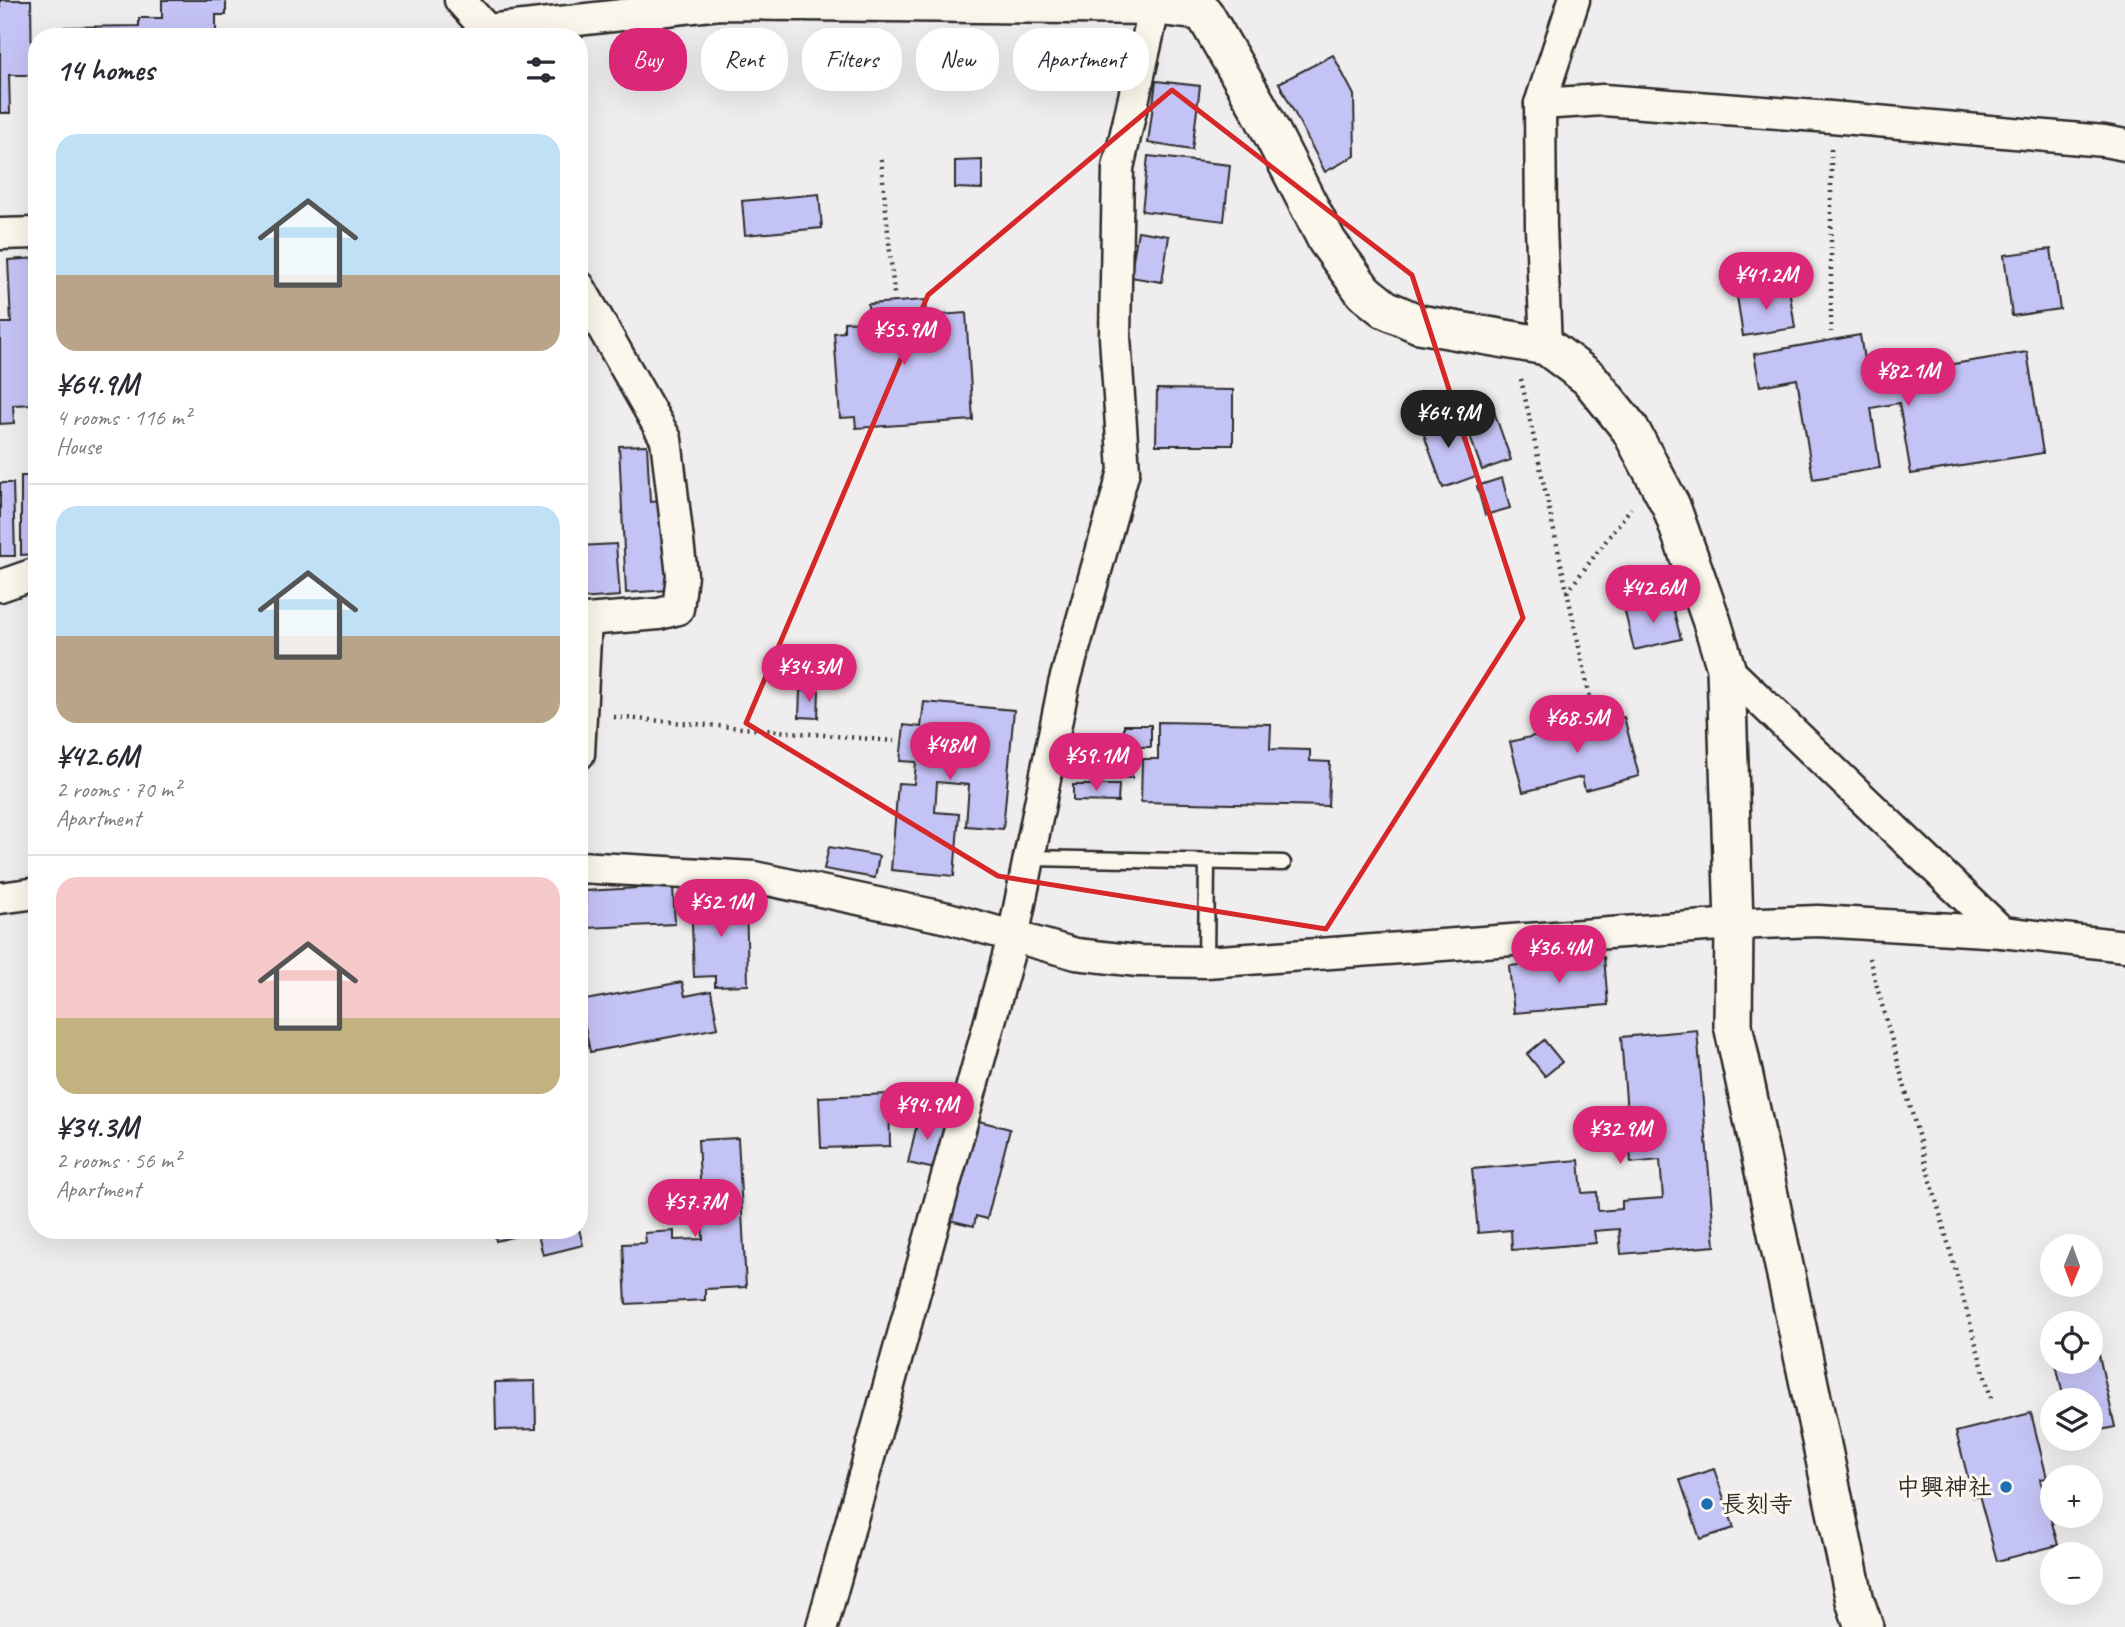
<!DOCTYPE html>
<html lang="en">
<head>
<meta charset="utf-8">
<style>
  :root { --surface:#fff; --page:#f7f7f7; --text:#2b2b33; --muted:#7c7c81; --line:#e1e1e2; --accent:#db2777 }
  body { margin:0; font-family:Caveat,"Klee One",sans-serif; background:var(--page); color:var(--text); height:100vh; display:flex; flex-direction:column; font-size:26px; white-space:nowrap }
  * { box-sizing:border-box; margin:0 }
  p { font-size:23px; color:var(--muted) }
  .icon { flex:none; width:38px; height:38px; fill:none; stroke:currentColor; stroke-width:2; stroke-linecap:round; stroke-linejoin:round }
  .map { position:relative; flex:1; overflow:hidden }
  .drawer { position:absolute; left:28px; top:28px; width:560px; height:1211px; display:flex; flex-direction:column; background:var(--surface); border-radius:28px; box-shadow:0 7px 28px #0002 }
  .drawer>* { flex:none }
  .top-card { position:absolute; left:609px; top:28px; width:665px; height:63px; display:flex; gap:14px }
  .needle { width:46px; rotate:181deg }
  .fabs { position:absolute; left:2040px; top:1234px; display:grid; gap:14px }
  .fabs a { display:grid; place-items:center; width:63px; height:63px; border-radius:50%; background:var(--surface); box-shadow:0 7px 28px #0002; font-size:35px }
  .price { position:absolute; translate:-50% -60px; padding:0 16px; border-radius:24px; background:var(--accent); color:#fff; font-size:23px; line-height:46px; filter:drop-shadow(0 2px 4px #0008) }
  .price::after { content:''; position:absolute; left:50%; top:42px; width:21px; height:16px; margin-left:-10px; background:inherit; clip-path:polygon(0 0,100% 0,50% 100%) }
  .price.active { background:#222; color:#fff }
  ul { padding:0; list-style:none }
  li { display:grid; align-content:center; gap:14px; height:371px; padding:0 28px }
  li+li { border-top:2px solid var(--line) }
  li span { display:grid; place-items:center; height:217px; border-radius:21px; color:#555 }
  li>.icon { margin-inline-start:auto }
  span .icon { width:126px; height:126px; fill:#fffc; stroke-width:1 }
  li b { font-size:30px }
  h2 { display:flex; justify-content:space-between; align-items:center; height:84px; padding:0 28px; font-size:30px }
  .pill { padding:0 24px; border-radius:28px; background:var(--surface); box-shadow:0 7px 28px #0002; font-size:24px; line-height:63px }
  .pill.active { background:var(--accent); color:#fff }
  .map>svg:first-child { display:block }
  .building { fill:#c4c3f5; stroke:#2b2b2b; stroke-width:2 }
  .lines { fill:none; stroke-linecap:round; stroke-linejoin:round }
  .service-casing { stroke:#2b2b2b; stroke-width:19 }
  .minor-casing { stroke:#2b2b2b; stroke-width:35 }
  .tertiary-casing { stroke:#2b2b2b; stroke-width:42 }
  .path { stroke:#2b2b2b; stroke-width:4.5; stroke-dasharray:2 5; stroke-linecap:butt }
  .service { stroke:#fbf7ec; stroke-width:14 }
  .minor { stroke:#fbf7ec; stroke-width:30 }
  .tertiary { stroke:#fbf7ec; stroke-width:37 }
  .marked { fill:none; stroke:#d62828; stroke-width:5; stroke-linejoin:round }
  .poi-dot { fill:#1f6fb2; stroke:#fbf7ec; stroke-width:2.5 }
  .labels { text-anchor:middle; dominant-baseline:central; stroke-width:6; stroke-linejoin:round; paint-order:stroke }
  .poi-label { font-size:24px; font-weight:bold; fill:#2b2b2b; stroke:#fbf7ec; text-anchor:end }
</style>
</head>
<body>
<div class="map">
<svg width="2125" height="1627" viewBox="0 0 2125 1627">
  <rect width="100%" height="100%" fill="#f0edee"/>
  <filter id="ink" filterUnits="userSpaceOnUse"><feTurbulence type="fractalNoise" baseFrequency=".0143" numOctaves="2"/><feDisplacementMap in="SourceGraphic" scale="14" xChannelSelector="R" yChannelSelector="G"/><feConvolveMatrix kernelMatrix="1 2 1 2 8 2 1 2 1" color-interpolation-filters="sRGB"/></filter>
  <g filter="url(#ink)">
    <g class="building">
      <path d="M0,0H31L32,75H9L10,113H0Z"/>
      <path d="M162,0H226V15H216V37H65L64,27L139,26V18H162Z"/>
      <path d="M1333,55L1354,95L1355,156L1325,172L1279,83Z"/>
      <path d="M1156,81L1200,86L1192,150L1148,143Z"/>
      <path d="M1148,156L1230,165L1224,221L1142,211Z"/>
      <path d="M982,160V189L955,188V161Z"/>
      <path d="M819,194L822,228L745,235L742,201Z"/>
      <path d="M1138,231L1169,236L1162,282L1130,277Z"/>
      <path d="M2051,249L2060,309L2012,316L2004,255Z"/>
      <path d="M37,258L36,404L13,405L14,423L0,424V323H11L8,260Z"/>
      <path d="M1789,288L1795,328L1743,336L1737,296Z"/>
      <path d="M925,300L926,316L966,313L973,420L856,428L855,417L840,418L834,333L844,332V322L869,321L868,304Z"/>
      <path d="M1860,335L1867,378L2027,352L2043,453L1911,474L1899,403L1871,408L1880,468L1813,479L1797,379L1760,386L1754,354Z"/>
      <path d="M1157,389L1233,390V445H1156Z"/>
      <path d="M1490,400L1511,460L1482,470L1461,411Z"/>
      <path d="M1453,412L1476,476L1443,488L1420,424Z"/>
      <path d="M647,445L650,502L663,501L668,590L626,593L619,446Z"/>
      <path d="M21,476H37V554L21,555Z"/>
      <path d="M1502,478L1510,508L1485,515L1477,486Z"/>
      <path d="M0,483H13L15,556H0Z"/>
      <path d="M616,544L620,596L579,599V546Z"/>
      <path d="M1671,600L1681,639L1634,650L1625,612Z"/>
      <path d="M800,690L819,691L818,718L799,717Z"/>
      <path d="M924,702L1014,710L1003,829L966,826L969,785L937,782L935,812L959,814L954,876L891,870L898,783L914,784L916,762L900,761L904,725L921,727Z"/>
      <path d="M1611,711L1613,720L1624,717L1639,776L1585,790L1582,777L1523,792L1510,742L1569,727L1574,732L1588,728L1586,717Z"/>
      <path d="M1158,722L1271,724L1270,749L1310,750V761L1330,762L1328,806L1141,802L1142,759H1158Z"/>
      <rect x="1124" y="725" width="27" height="22"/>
      <path d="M1077,760L1132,761V778L1077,777Z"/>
      <path d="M1073,785H1119L1118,802L1073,801Z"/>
      <path d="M829,847L879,856L875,878L824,869Z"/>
      <path d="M673,886L675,924L587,928L585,891Z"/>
      <path d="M746,896L748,985L715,986V976L694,977L691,898Z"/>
      <path d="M1604,957L1608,1005L1514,1013L1509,966Z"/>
      <path d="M682,982L685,996L711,991L718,1028L590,1052L580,1001Z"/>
      <path d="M1697,1030L1715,1246L1621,1254L1619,1229L1594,1231L1596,1243L1512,1250L1511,1230L1478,1233L1472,1169L1579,1160L1582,1193L1597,1192L1598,1211L1622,1209V1201L1663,1198L1660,1160L1631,1163L1621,1037Z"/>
      <path d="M1544,1040L1562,1062L1545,1076L1527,1054Z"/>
      <path d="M889,1094L890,1146L821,1148L819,1097Z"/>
      <path d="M919,1115L946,1121L935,1169L908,1163Z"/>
      <path d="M975,1120L1010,1129L987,1219L976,1216L974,1226L949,1220Z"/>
      <path d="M738,1138L746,1287L705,1289V1300L626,1304L623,1244L646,1243L645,1233L674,1231V1240L703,1239L698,1140Z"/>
      <path d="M579,1229L583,1245L543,1255L537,1231L496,1241L494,1230Z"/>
      <path d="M2099,1355L2115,1427L2091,1432V1400H2064L2056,1364L2091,1362V1357Z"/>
      <path d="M535,1381L536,1429L496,1430L495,1382Z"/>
      <path d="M2031,1413L2047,1478L2040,1479L2058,1545L1997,1561L1979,1495L1973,1497L1956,1432Z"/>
      <path d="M1714,1469L1734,1528L1700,1539L1680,1480Z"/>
    </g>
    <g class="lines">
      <g class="service-casing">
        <g id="service">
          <path d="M1030,858L1283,863"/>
          <path d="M1206,962L1207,862"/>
        </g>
      </g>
      <g class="minor-casing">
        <g id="minor">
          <path d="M460,0L487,30V37"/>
          <path d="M487,30L720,4L1154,9L1205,15"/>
          <path d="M1540,104L1603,100L1831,117L2104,141L2125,145"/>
          <path d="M0,234L37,233"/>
          <path d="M579,286L666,439L682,575L678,609L659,614L586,620L579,754"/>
          <path d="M1546,346L1541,228L1540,104L1574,0"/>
          <path d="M0,586L37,573"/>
          <path d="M1726,668L2002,932"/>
          <path d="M579,867L754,877L948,918L1076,954L1138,961L1206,962L1734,924L1818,921L2002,932L2125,946"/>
          <path d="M0,898L37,893"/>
          <path d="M822,1627L1013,938L1064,684L1124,471L1115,337L1118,168L1154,9"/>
        </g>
      </g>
      <g class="tertiary-casing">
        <path id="tertiary" d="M1192,0L1205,15L1259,108L1327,241L1364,292L1385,309L1419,324L1546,346L1589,378L1630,429L1671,506L1712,622L1726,668L1734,924L1733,1025L1855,1601L1864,1627"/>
      </g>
      <g class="path">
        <path d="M1831,149V332"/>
        <path d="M881,159L894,294"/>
        <path d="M1521,379L1591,702"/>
        <path d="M1567,592L1631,508"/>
        <path d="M614,717L894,741"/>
        <path d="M1869,958L1991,1398"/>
      </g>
      <use href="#service" class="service"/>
      <use href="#minor" class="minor"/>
      <use href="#tertiary" class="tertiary"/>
    </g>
  </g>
  <path class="marked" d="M1172,90L1412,275L1523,618L1326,929L998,876L746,723L928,295Z"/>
  <g class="poi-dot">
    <circle cx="2006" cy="1487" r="7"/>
    <circle cx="1707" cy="1504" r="7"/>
  </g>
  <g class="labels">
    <g class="poi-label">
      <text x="1992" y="1487">中興神社</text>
      <text x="1721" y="1504" text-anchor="start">長刻寺</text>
    </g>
  </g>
</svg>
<div class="fabs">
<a><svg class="needle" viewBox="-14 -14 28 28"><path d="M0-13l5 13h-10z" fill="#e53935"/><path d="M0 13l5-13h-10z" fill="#7c7c81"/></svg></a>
<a><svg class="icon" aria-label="locate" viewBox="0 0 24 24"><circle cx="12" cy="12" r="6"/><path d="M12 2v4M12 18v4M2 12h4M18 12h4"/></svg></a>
<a><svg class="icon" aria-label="layers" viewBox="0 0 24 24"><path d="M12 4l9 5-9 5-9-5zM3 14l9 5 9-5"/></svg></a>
<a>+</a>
<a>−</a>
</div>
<b class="price" style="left:1766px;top:312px">¥41.2M</b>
<b class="price" style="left:904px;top:367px">¥55.9M</b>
<b class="price" style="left:1908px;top:408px">¥82.1M</b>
<b class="price active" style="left:1448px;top:450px">¥64.9M</b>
<b class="price" style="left:1653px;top:625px">¥42.6M</b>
<b class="price" style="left:809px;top:704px">¥34.3M</b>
<b class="price" style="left:1577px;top:755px">¥68.5M</b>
<b class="price" style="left:950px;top:782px">¥48M</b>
<b class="price" style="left:1096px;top:793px">¥59.1M</b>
<b class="price" style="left:721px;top:939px">¥52.1M</b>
<b class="price" style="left:1559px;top:985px">¥36.4M</b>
<b class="price" style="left:927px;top:1142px">¥94.9M</b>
<b class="price" style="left:1620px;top:1166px">¥32.9M</b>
<b class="price" style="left:695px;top:1239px">¥57.7M</b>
<div class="top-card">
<a class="pill active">Buy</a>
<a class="pill">Rent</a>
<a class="pill">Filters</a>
<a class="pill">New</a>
<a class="pill">Apartment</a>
</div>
<section class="drawer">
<h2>14 homes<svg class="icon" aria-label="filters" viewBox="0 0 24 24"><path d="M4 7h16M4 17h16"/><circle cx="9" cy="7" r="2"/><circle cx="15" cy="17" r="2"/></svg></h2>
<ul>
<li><span style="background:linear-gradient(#bfe0f5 65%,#b9a48a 0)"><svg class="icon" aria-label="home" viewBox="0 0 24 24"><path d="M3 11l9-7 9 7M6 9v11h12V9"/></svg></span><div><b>¥64.9M</b><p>4 rooms · 116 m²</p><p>House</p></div></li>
<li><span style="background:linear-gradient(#bfe0f5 60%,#b9a48a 0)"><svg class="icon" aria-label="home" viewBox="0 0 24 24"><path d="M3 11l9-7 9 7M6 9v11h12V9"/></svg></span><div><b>¥42.6M</b><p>2 rooms · 70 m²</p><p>Apartment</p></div></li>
<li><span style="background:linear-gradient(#f6c9c9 65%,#c2b280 0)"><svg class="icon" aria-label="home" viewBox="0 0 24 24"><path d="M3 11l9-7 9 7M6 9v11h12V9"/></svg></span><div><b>¥34.3M</b><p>2 rooms · 56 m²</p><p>Apartment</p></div></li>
</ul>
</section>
</div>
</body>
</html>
